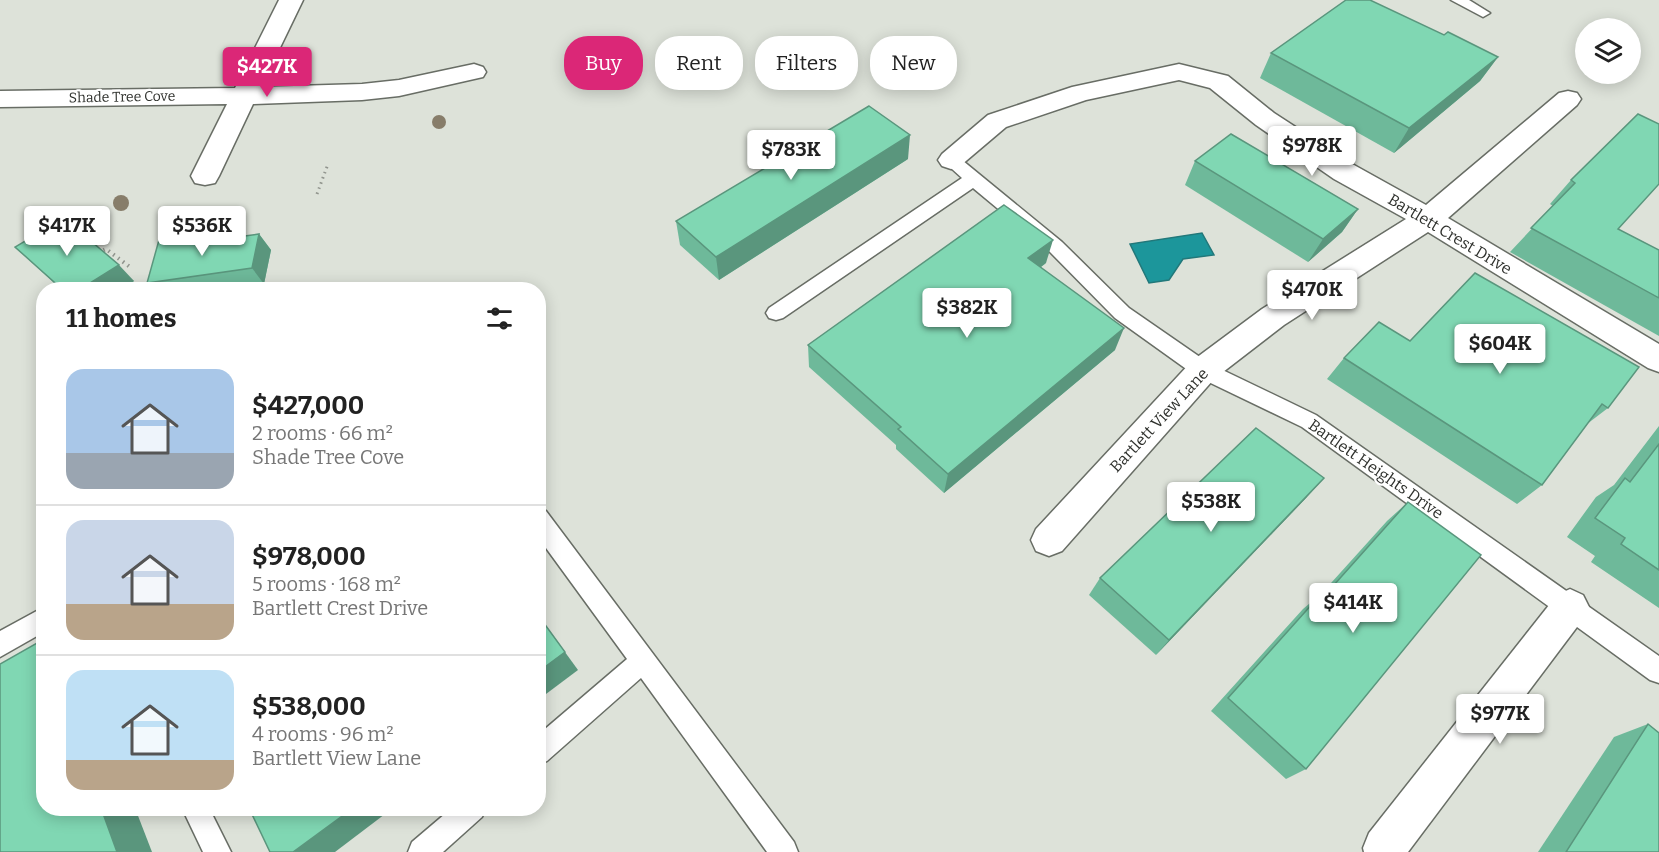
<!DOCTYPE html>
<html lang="en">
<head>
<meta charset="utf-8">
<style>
  :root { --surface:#fff; --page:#f2f2f2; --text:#222; --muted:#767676; --line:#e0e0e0; --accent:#db2777 }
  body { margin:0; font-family:Bitter,serif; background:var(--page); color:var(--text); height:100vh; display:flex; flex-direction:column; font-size:22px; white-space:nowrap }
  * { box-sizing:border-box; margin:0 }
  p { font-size:20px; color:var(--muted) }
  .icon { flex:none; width:33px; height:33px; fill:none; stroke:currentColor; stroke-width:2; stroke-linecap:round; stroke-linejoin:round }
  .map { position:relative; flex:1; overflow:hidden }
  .drawer { position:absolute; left:36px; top:282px; width:510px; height:534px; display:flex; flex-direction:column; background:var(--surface); border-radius:24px; box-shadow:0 3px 15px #0003 }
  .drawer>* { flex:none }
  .banner { position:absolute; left:564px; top:36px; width:570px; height:54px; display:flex; gap:12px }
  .tools { position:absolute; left:1575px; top:18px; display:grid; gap:12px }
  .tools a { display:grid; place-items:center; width:66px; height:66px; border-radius:50%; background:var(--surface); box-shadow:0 3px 15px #0003; font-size:30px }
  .price { position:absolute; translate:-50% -51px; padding:0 14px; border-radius:6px; background:#fff; color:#222; font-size:20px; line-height:39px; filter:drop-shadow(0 2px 3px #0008) }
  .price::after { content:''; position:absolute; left:50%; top:36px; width:18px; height:14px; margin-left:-9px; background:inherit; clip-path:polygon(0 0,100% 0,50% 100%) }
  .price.selected { background:var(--accent); color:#fff }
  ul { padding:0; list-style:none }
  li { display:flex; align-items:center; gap:18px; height:150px; padding:0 30px }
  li+li { border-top:2px solid var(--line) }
  li span { display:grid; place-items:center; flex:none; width:168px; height:120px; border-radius:18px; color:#555 }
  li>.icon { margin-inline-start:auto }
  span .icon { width:72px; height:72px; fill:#fffc; stroke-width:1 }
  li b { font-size:26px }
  h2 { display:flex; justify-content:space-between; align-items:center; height:72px; padding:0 30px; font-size:26px }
  .pill { padding:0 21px; border-radius:24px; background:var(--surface); box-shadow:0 3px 15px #0003; font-size:21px; line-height:54px }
  .pill.selected { background:var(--accent); color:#fff }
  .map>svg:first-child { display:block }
  .water { fill:#1c969b; stroke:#22787a; stroke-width:1.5 }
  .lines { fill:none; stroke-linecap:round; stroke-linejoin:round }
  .service-casing { stroke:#686d65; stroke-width:3 }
  .minor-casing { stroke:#686d65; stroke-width:3 }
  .path-far1 { stroke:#90948d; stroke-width:3; stroke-dasharray:1.5 4; stroke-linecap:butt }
  .path { stroke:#90948d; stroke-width:4; stroke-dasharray:1.5 4.5; stroke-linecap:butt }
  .service { fill:#fff; fill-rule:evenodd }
  .minor { fill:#fff; fill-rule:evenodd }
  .tree { fill:#877d6a }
  .wall { fill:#6eb99a }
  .shaded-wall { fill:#5a967d }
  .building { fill:#80d7b3; stroke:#5a967d; stroke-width:1.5 }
  .labels { text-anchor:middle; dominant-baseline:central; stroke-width:4.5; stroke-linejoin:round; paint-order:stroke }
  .far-street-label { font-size:14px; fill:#2f312d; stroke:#fff }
  .street-label { font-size:16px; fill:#2f312d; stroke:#fff }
</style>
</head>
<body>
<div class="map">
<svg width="1659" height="852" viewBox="0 0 1659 852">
  <rect width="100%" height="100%" fill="#dde2d9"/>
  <path class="water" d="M1202,233L1214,255L1183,259L1169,280L1149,283L1130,244Z"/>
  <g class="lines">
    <g class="service-casing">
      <g id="service">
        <path d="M1451,0H1469L1490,13L1483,17Z"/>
        <path d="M951,154L957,156L1062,242L1129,308L1210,364L1316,415L1659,656V683L1650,680L1302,427L1196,376L1115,318L1050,252L973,188L783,318L776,320L769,318L766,313L769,308L962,178L942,160L945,156Z"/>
        <path d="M538,508L546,511L794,842L798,852H767L641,678L547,761L538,765V735L627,659L538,537Z"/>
        <path d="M44,607V632L0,657V631Z"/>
        <path d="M182,808H209L231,852H203Z"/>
        <path d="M452,808H486L482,817L443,852H408L412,842Z"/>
      </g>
    </g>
    <g class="minor-casing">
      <g id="minor">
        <path d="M279,0H303L261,87L362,84L399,80L474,64L483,67L486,72L483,77L399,96L362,100L253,104L219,176L215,183L205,185L195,183L191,176L227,104L0,107V91L235,88Z"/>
        <path d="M1179,64L1228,76L1274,113L1354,165L1426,205L1559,93L1568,91L1577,93L1581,99L1577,105L1448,218L1659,344V372L1648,368L1428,232L1284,325L1214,379L1062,551L1049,556L1036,551L1031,540L1036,529L1192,361L1262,309L1406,219L1334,179L1256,125L1210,88L1179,80L1086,100L1006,127L960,166L951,169L942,166L938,160L942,154L988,115L1072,87Z"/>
        <path d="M1570,589L1583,595L1589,607L1583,619L1408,852H1364L1363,848L1369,833L1557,595Z"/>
      </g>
    </g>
    <path class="path-far1" d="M317,194L328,164"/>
    <path class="path" d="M98,253L106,249L130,267"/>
    <use href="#service" class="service"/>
    <use href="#minor" class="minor"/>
  </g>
  <g class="tree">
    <circle cx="439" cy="122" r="7"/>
    <circle cx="121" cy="203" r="8"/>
  </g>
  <g class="wall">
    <path d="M1444,35L1498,57L1480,81L1394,153L1260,78L1271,53Z"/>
    <path d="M1638,114L1618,229L1659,250V336L1510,252L1553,206L1550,204L1571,180Z"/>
    <path d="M908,159L719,280L680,245L676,221Z"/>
    <path d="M1195,161L1358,209L1342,232L1308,262L1185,185Z"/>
    <path d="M259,234L271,250L264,284L229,290H153L147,283L198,242Z"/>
    <path d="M80,239L134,281L121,290H62L15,247Z"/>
    <path d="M1046,263L1041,267L1115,350L944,493L896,449V445L809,367L808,345Z"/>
    <path d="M1475,273L1608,408L1587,424L1542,485L1517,504L1327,379L1344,358L1410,341Z"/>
    <path d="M1659,426V608L1591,562L1595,556L1567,537L1596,497L1614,485Z"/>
    <path d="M1307,497L1156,655L1089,595L1100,578Z"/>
    <path d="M1408,502L1306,769L1286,779L1211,711L1303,609L1322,593L1387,521Z"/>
    <path d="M1648,724L1659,852H1538L1614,737Z"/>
  </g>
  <g class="shaded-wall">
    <path d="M1498,57L1480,81L1394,153L1409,128Z"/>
    <path d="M910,135L908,159L719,280L716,257Z"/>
    <path d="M1358,209L1342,232L1308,262L1323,239Z"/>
    <path d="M259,234L271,250L264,284L252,268Z"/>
    <path d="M193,235L206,252L191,243Z"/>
    <path d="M1053,240L1046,263L1022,281L1028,258Z"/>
    <path d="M119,265L134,281L121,290H79Z"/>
    <path d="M1124,328L1115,350L944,493L948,474Z"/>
    <path d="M1324,478L1307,497L1156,655L1169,640Z"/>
    <path d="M538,615L578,670L538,700Z"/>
    <path d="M37,643L44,646V660Z"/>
    <path d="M101,808H135L152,852H117Z"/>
    <path d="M353,808H393L335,852H293Z"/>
  </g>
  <g class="building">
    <path d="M1346,0H1370L1444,35L1448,32L1498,57L1409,128L1271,53Z"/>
    <path d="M869,106L910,135L716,257L676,221Z"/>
    <path d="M1638,114L1659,124V184L1618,229L1659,250V298L1531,228L1575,183L1571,180Z"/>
    <path d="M1231,134L1358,209L1323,239L1195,161Z"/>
    <path d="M1004,205L1053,240L1028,258L1124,328L948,474L898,429L901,427L808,345Z"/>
    <path d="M59,221L80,239L85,236L119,265L79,290H63L15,247Z"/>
    <path d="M259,234L252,268L147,283L159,240L193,235L191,243Z"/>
    <path d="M1475,273L1639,367L1608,408L1602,404L1542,485L1344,358L1379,322L1410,341Z"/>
    <path d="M1256,428L1324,478L1169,640L1100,578Z"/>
    <path d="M1659,444V570L1621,544L1625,538L1595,518L1625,478L1630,482Z"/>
    <path d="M1408,502L1481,555L1306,769L1228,698L1322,593L1325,595Z"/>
    <path d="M538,615L565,652L538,672Z"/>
    <path d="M37,643L44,660V808H101L117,852H0V664Z"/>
    <path d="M1648,724L1659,733V852H1566Z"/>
    <path d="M249,808H353L293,852H270Z"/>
  </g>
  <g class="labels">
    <g class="far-street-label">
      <text transform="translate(122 97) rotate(-1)">Shade Tree Cove</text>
    </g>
    <g class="street-label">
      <text transform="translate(1450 234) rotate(31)">Bartlett Crest Drive</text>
      <text transform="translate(1159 420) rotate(-47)">Bartlett View Lane</text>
      <text transform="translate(1376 469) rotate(35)">Bartlett Heights Drive</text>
    </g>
  </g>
</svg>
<div class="tools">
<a><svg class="icon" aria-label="layers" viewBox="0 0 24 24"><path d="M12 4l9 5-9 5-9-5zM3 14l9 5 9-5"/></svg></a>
</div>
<b class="price selected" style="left:267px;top:98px">$427K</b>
<b class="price" style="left:1312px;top:177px">$978K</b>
<b class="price" style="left:791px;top:181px">$783K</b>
<b class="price" style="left:67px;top:257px">$417K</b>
<b class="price" style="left:202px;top:257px">$536K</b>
<b class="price" style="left:1312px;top:321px">$470K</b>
<b class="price" style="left:967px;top:339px">$382K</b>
<b class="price" style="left:1500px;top:375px">$604K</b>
<b class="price" style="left:1211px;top:533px">$538K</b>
<b class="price" style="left:1353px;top:634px">$414K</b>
<b class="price" style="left:1500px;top:745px">$977K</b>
<div class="banner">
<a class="pill selected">Buy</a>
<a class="pill">Rent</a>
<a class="pill">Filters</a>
<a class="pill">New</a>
</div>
<section class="drawer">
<h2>11 homes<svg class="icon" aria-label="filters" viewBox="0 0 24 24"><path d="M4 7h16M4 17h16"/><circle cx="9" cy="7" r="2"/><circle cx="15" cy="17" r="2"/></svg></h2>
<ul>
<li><span style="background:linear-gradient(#a9c7e8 70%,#9aa5b1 0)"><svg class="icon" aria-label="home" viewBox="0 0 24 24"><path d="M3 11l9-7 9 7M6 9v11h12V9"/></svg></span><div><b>$427,000</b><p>2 rooms · 66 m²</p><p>Shade Tree Cove</p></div></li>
<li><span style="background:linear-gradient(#c9d6e8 70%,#b9a48a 0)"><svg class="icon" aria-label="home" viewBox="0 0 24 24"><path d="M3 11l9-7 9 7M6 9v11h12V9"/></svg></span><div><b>$978,000</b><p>5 rooms · 168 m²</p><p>Bartlett Crest Drive</p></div></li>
<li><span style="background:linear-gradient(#bfe0f5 75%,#b9a48a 0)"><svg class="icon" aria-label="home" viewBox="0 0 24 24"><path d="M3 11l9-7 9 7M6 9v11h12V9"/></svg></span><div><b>$538,000</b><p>4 rooms · 96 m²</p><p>Bartlett View Lane</p></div></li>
</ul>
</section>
</div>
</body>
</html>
